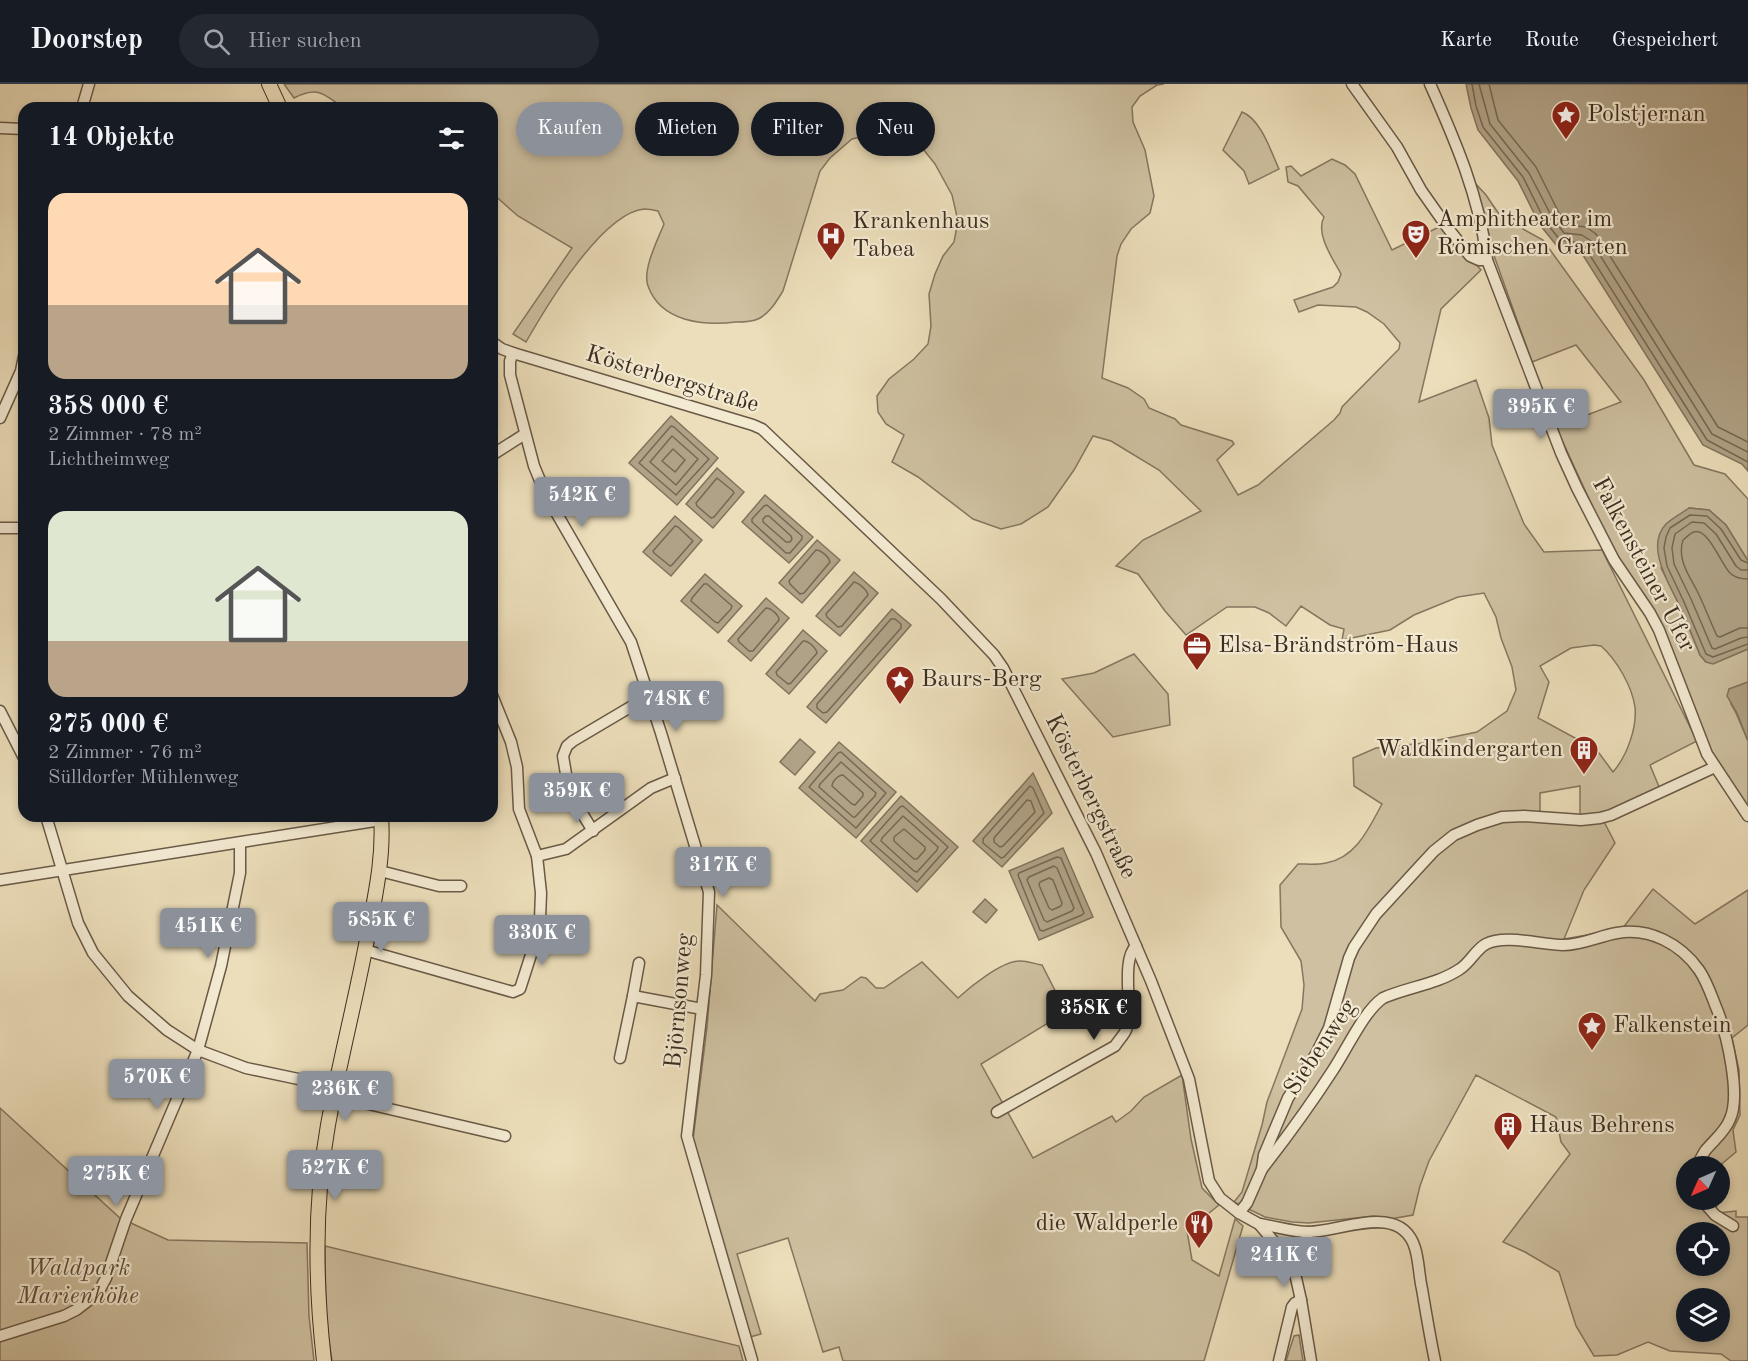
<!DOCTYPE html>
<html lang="de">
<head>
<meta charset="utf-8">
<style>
  :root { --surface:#171b24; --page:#242831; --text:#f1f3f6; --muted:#9ea1a6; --line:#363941; --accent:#8c9099 }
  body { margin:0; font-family:"Old Standard TT",serif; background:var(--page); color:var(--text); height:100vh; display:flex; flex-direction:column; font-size:22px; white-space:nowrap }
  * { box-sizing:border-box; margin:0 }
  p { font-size:20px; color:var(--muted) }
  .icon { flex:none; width:33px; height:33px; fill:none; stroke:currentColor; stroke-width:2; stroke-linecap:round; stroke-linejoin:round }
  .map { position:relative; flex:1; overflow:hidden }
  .drawer { position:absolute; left:18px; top:18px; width:480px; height:720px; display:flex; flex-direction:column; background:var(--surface); border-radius:18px; box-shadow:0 3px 9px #0003 }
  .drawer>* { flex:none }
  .guide { position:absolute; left:516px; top:18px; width:570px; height:54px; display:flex; gap:12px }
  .needle { width:39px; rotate:225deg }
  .tools { position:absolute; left:1676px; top:1072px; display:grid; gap:12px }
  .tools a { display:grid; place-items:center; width:54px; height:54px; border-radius:50%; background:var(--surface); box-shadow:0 3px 9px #0003; font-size:30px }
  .price { position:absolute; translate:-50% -51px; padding:0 14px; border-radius:6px; background:var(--accent); color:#fff; font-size:20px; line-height:39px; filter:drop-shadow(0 2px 3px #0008) }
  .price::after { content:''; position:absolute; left:50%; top:36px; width:18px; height:14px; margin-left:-9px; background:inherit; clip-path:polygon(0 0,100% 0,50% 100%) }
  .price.selected { background:#222; color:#fff }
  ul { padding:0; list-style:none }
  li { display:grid; align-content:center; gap:12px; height:318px; padding:0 30px }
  li span { display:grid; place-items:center; height:186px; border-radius:18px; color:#555 }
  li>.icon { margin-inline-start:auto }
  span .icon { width:108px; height:108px; fill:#fffc; stroke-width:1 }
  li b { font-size:26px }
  h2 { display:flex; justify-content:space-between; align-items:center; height:72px; padding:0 30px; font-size:26px }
  .pill { padding:0 21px; border-radius:27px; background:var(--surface); box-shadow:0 3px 9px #0003; font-size:21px; line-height:54px }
  .pill.selected { background:var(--accent); color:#fff }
  header { display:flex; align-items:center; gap:36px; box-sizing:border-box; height:84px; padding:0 30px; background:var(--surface); border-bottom:2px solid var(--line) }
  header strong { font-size:28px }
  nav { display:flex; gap:33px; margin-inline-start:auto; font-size:21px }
  .search { width:420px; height:54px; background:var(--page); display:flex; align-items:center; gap:15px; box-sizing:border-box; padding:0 21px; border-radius:33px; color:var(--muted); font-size:22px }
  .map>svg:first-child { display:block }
  .green { fill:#cec0a0; stroke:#867660; stroke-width:1.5; fill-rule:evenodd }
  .water { fill:#b0a286; stroke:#82735d; stroke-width:1.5 }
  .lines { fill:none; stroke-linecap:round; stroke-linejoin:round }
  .shore { stroke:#766853; stroke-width:1.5 }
  .minor-casing { stroke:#695946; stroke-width:13 }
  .major-casing { stroke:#3d2d20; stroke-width:16 }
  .minor { stroke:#f3ead2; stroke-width:10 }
  .major { stroke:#ecdeba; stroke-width:14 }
  .labels { text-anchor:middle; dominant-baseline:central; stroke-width:4.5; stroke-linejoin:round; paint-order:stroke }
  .poi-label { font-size:24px; fill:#3d2d20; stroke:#f3ead2; text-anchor:start }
  .street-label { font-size:24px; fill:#3d2d20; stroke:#f3ead2 }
  .park-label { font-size:24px; font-style:italic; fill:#5a4a3a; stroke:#f3ead2 }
</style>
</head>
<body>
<header>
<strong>Doorstep</strong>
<div class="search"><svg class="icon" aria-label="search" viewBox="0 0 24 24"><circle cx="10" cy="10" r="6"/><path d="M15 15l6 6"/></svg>Hier suchen</div>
<nav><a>Karte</a><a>Route</a><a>Gespeichert</a></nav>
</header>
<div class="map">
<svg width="1748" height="1277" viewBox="0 0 1748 1277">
  <rect width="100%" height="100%" fill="#ecdeba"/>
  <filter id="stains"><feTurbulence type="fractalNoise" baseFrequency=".00333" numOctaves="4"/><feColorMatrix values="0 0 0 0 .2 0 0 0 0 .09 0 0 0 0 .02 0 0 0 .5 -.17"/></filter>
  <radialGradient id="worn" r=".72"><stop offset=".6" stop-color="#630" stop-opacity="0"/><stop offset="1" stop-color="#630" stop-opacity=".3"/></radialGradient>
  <g class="green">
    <path d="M284,0H1164L1157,1L1140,12L1132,23L1133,38L1145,66L1154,112L1150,129L1131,145L1121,160L1117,172L1102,294L1128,304L1144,315L1149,324L1175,335L1181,341L1232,357L1234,360L1217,376L1238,411L1258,401L1334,336L1340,329L1342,323L1399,265L1400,259L1384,240L1367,228L1356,223L1318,221L1299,228L1294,216L1333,203L1338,198L1341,190C1333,175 1315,150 1324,133L1298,102L1288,98L1286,83L1291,82L1301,92L1332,75L1345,81L1355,90L1392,166L1441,142L1481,186L1441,225L1419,318L1476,296L1489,334L1492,361L1524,440L1544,468L1602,466L1697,657L1650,681L1660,705L1614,725L1600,730L1615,759L1584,806L1564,855L1622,845L1653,805L1695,840L1748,806V941L1732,954L1739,986L1740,1031L1733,1046L1736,1068L1718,1083H1686V1116H1716L1717,1129L1736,1127V1133H1748V1277H1731L1721,1270L1670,1267L1648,1258L1617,1271L1594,1272L1576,1242L1559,1188L1525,1168L1503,1158L1570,1070L1561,1058L1556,1033L1476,991L1429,1077L1420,1102L1413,1131L1390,1135L1374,1132L1309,1139L1292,1138L1265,1133L1234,1118L1242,1108L1262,1041L1267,1018L1302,925L1304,901L1301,877L1281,843L1280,801L1298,780C1307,780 1317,781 1326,779C1356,774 1369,744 1382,720L1354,702L1353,674L1376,664L1424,659L1477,648L1507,627L1516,606L1512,583L1501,554L1496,533L1484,509L1458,513L1414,531L1390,546L1342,556L1344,545L1330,541L1301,522L1286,542L1269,529L1255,523H1227L1186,551L1165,527L1138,490L1116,482L1143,456L1201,427L1159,386L1111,357L1093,352L1074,386L1048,423L1021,440L1001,445L973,435L918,393L892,378L904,351L886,340L878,328L877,312L889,295L914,275L928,260L931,242L929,210L935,190L943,172L954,158L958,137L952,111L935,80L919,60L892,50H874L852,55L830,74L820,87L783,207C776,218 770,229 758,235C752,238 742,238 736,238C703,242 661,238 648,202C642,186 658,155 664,140L658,127C654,126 648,125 644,125C602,129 546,223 526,258L513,250L572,164L518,132L492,109V24H344C324,11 319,1 294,14ZM1594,561L1601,562C1616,575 1632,602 1635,623C1637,644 1627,672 1613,688L1599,669L1575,654L1538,634L1549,598L1540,582L1571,564ZM1580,702V731L1540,730V709ZM1686,1149H1719V1182H1686ZM1686,1215H1719V1248H1686Z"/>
    <path d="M1242,28C1261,35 1271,68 1279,85L1249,100L1244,87L1223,66Z"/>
    <path d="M1475,99L1486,111L1501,133H1512L1523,145L1543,156L1644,296L1694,381L1725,390L1748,415V477L1726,441L1709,426L1689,424L1661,484L1679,520L1700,571L1706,578H1717L1748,565V598L1729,605L1731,620L1736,629L1748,657V724L1712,668L1625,485L1607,454L1556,343L1621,318L1576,261L1532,278L1492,166Z"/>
    <path d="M1134,570L1168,610L1170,641L1113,653L1062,595L1094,589Z"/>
    <path d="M717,821L815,917L820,910L843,906L861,893L866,894L876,904H884L922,878L958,914C971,902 1001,878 1019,877C1025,876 1035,880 1042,881L1066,928L981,980L1033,1074L1112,1032L1116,1038L1131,1027L1144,1013L1182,991L1191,1055L1202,1104L1219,1121L1187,1147L1192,1176L1219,1192L1235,1135L1243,1142L1204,1277H843L839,1263L823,1268L788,1154L737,1170L761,1250L750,1253L693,1056L707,943Z"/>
    <path d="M0,1024L120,1134L168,1156L307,1159L309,1232L314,1277H0Z"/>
    <path d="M1275,1147C1285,1149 1298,1148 1301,1159C1298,1166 1296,1170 1287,1168L1274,1151Z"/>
    <path d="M325,1162L739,1262L743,1277H332L326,1236Z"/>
    <path d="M1299,1251L1303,1277H1286L1294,1252Z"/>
  </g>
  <g class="water">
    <path d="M1466,0H1748V387L1742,380L1703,361L1579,165L1557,162L1540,141L1518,97L1478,46L1471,24Z"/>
    <path d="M671,332L718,374L677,421L629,379Z"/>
    <path d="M717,384L744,408L713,444L686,420Z"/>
    <path d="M765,411L813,453L789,479L742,438Z"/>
    <path d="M1689,424L1709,426L1726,441L1748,477V565L1713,580L1706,578L1700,571C1694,555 1687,539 1680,523C1671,502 1644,463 1666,440C1672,434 1682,429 1689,424Z"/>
    <path d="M675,432L702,456L671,492L643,468Z"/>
    <path d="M817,456L840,476L802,519L779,499Z"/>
    <path d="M854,488L878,509L840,552L816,532Z"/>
    <path d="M705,490L742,522L718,549L681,517Z"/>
    <path d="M766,514L789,534L751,577L728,557Z"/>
    <path d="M892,525L911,541L826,639L807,623Z"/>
    <path d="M803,546L827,567L789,610L766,590Z"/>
    <path d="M1748,598V657L1737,629L1727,612L1729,605Z"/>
    <path d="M800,655L815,668L795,691L780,678Z"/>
    <path d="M839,658L896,708L856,754L799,704Z"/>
    <path d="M1033,689L1052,729L1002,783L973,757Z"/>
    <path d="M901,712L958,763L917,808L861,757Z"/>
    <path d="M1063,764L1093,833L1039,856L1009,787Z"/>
    <path d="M985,815L997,826L986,839L973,828Z"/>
  </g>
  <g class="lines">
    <g class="shore">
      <path d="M1472,0L1476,22L1483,43L1523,93L1545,137L1560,156L1580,159L1584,162L1707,356L1748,378"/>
      <path d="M1479,0L1490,40L1529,89L1552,133L1564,149L1582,151L1591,157L1712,350L1748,368"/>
      <path d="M1489,0L1498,36L1536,83L1559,129L1569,141L1586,143L1596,150L1718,343L1748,358"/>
      <path d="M671,342L674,343L709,375L676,411L639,379Z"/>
      <path d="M672,352L698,375L676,401L650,378Z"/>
      <path d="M673,365L685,376L675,388L662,377Z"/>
      <path d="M717,394L733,407L734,409L714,433L711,434L697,422L696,419Z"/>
      <path d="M767,421L802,452V455L790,469H786L752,438V435L764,422Z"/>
      <path d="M766,432H769L791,452L792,455L790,458H786L763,438V435Z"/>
      <path d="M675,442L678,443L693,457L672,481L670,482L654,469L653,467Z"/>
      <path d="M816,466C821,466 829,473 830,478L804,509L800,510L790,500L789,497Z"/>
      <path d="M1748,479L1741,476L1721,445L1707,432L1690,431L1670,444L1666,453L1664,464L1667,482L1684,518L1706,570L1713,573L1748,560"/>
      <path d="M1748,486H1741L1736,482L1716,450L1704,439L1692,438L1675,450L1672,464L1674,480L1691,515L1712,564L1715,565L1741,554L1748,553"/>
      <path d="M1748,495C1741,495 1735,494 1730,489C1722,482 1708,443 1694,448C1690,449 1686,454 1683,456C1676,477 1692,495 1700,513C1706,526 1711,539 1717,552L1720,553L1740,544H1748"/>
      <path d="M854,498C859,499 867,506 868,511L842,542L838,543L827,533L826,530Z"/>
      <path d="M704,500H707L732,522L731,525L718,539L715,538L691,517L692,514Z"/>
      <path d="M766,524C771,524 779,531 779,536L753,567H749L739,558L738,555Z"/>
      <path d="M891,535H895L901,540V544L827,628L823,629L817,624V620Z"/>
      <path d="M803,557C808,556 816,564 817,569L791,599L788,600L777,591L776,588Z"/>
      <path d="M841,668L886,709L856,744L809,703L838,669Z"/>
      <path d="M841,678L876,709L875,712L855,733H853L819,703L820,700Z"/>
      <path d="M843,691L863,709V712L855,721L852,720L832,702C832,698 838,691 843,691Z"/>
      <path d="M1030,702L1033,704L1044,729L1004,773L1001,774L983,759V755Z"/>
      <path d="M1027,716L1031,717L1035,728L1003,762L1000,763L994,758V754Z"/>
      <path d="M903,722L948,763L917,798L870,757L900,723Z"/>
      <path d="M903,732L938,763L937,766L917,788L914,787L881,757L882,754Z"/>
      <path d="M904,745L925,763V766L917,775H914L894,757V753Z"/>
      <path d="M1057,773L1061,774L1084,829L1082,831L1043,847L1040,846L1018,791L1019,789Z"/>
      <path d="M1054,782L1057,784L1074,824L1072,827L1047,838L1044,836L1027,796L1029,793Z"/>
      <path d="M1049,794L1053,796L1062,819L1061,822L1052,826L1049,824L1039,801L1040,798Z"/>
    </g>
    <g class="minor-casing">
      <g id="minor">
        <path d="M1352,0L1397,63L1421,106L1447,143L1470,172L1479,176H1487"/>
        <path d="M1430,0C1455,56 1480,114 1487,176L1561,369L1577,404L1614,476L1650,529L1659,546L1707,670L1748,732"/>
        <path d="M82,24L89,0"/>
        <path d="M0,44L24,45"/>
        <path d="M492,258L502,265L513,269L753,341L762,345L941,515L994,571L1003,584L1096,769L1151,897L1189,995L1209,1097L1220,1114L1239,1129L1259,1140L1285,1171L1294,1185L1301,1216L1311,1277"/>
        <path d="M513,269L510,277V291L534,382L546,411L631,558L661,649L709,808L706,891L687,1052L752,1276"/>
        <path d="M0,334L21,287L24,272"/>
        <path d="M492,371L525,350"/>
        <path d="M0,444H24"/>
        <path d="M0,627L24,674"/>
        <path d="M46,732L78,839L93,869L128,912L167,946L198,966L246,984L336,1003"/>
        <path d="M593,747L569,708L563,672L567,662L573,657L649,612"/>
        <path d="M537,772L566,765L651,704L675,694"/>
        <path d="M380,787L439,802H461"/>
        <path d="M0,796L381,736"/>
        <path d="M365,866L513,908L520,905L537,852L540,835L541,809L537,772L519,725L517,683L511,658L492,611"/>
        <path d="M639,879L633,912L702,925"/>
        <path d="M620,974L633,912"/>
        <path d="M334,1012L505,1052"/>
        <path d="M997,1028L1115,962C1118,957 1124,951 1126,946C1134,926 1120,877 1136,862"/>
        <path d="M1262,1085C1287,1053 1311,1020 1333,986C1347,965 1364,927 1383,914C1408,903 1438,900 1460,885C1470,879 1476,865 1486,860C1505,850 1542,861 1563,861C1582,861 1599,852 1617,849C1649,843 1681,860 1699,886C1708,899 1712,914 1718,928C1727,952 1741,1011 1730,1035C1725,1048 1714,1056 1705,1067C1702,1072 1699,1078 1696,1083"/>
        <path d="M1702,1116L1715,1131L1733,1142"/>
        <path d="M1239,1129L1247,1119L1262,1085L1264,1071L1288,1014L1316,970L1329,944L1349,874L1354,863L1376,830L1421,781L1434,767L1454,751L1477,741L1502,733L1524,732L1581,736L1600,734L1611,731L1715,683"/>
        <path d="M1259,1140C1275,1142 1293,1148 1309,1148C1343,1147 1401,1118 1415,1164C1419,1177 1419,1192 1422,1205C1426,1229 1430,1253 1435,1277"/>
        <path d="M1294,1185L1303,1168L1308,1148"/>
        <path d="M0,1252L64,1232L76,1226L98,1209L106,1194L126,1135L198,966L221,882L240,789V759"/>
        <path d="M1279,1277L1292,1223L1295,1219L1301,1216"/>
      </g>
    </g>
    <g class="major-casing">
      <g id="major">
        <path d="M269,0L280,24"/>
        <path d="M324,1277C315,1198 314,1119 328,1041C340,975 357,911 369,845C376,808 384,770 381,732"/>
      </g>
    </g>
    <use href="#minor" class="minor"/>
    <use href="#major" class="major"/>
  </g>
  <defs>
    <g id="sight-pin" transform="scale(1.5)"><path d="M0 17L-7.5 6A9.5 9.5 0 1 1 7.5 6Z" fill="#8f2418" stroke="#f3ead2"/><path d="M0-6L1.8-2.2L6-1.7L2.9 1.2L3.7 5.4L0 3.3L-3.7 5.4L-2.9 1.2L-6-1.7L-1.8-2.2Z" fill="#fff"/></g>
    <g id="theatre-pin" transform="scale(1.5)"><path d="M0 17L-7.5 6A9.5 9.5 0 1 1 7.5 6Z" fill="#8f2418" stroke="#f3ead2"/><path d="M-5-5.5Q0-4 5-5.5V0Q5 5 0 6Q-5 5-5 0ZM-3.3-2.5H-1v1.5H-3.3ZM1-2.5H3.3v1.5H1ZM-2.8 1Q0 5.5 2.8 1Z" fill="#fff"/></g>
    <g id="hospital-pin" transform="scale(1.5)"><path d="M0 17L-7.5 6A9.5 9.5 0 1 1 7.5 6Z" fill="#8f2418" stroke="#f3ead2"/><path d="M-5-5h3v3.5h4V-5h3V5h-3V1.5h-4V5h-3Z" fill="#fff"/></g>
    <g id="office-pin" transform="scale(1.5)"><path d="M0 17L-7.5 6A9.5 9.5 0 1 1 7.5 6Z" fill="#8f2418" stroke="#f3ead2"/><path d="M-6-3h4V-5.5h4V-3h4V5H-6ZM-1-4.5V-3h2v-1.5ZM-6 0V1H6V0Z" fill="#fff"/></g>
    <g id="building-pin" transform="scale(1.5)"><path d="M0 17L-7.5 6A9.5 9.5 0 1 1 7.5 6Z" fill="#8f2418" stroke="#f3ead2"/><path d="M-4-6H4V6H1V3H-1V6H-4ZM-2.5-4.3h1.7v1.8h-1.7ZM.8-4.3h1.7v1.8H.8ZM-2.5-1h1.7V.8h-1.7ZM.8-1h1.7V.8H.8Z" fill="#fff"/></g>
    <g id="restaurant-pin" transform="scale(1.5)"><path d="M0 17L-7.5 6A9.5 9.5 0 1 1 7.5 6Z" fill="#8f2418" stroke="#f3ead2"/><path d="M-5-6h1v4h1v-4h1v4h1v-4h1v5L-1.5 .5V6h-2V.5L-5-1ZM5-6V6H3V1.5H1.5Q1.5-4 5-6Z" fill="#fff"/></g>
  </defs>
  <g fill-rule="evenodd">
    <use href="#sight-pin" x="1566" y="31"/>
    <use href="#theatre-pin" x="1416" y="150"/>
    <use href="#hospital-pin" x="831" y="152"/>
    <use href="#office-pin" x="1197" y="562"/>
    <use href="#sight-pin" x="900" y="596"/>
    <use href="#building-pin" x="1584" y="666"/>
    <use href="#sight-pin" x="1592" y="942"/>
    <use href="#building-pin" x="1508" y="1042"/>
    <use href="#restaurant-pin" x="1199" y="1140"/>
  </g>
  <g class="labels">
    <g class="poi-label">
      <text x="1587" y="31">Polstjernan</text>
      <text x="1437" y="136">Amphitheater im<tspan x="1437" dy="28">Römischen Garten</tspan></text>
      <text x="852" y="138">Krankenhaus<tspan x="852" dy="28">Tabea</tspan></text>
      <text x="1218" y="562">Elsa-Brändström-Haus</text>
      <text x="921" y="596">Baurs-Berg</text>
      <text x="1563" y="666" text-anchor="end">Waldkindergarten</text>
      <text x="1613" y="942">Falkenstein</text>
      <text x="1529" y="1042">Haus Behrens</text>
      <text x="1178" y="1140" text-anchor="end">die Waldperle</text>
    </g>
    <g class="street-label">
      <text transform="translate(672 296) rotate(17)">Kösterbergstraße</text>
      <text transform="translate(1643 481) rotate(62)">Falkensteiner Ufer</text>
      <text transform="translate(1090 713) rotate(64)">Kösterbergstraße</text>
      <text transform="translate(680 917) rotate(-85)">Björnsonweg</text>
      <text transform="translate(1321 964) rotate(-56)">Siebenweg</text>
    </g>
    <g class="park-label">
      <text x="78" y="1185">Waldpark<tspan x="78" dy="28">Marienhöhe</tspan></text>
    </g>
  </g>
  <rect width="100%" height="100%" filter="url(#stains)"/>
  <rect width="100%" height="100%" fill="url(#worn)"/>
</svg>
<div class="tools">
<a><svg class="needle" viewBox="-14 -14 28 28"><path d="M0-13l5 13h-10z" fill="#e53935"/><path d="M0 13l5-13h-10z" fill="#9ea1a6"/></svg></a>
<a><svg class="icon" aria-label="locate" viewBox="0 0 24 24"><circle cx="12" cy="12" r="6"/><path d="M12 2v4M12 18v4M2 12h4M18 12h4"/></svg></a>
<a><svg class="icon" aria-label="layers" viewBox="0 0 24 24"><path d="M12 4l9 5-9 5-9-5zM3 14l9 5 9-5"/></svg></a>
</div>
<b class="price" style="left:1541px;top:356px">395K €</b>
<b class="price" style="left:582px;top:444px">542K €</b>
<b class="price" style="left:676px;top:648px">748K €</b>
<b class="price" style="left:577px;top:740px">359K €</b>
<b class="price" style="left:723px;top:814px">317K €</b>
<b class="price" style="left:381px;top:869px">585K €</b>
<b class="price" style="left:208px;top:875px">451K €</b>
<b class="price" style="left:542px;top:882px">330K €</b>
<b class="price selected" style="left:1094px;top:957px">358K €</b>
<b class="price" style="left:157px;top:1026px">570K €</b>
<b class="price" style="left:345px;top:1038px">236K €</b>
<b class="price" style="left:335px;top:1117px">527K €</b>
<b class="price" style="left:116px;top:1123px">275K €</b>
<b class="price" style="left:1284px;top:1204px">241K €</b>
<div class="guide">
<a class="pill selected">Kaufen</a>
<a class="pill">Mieten</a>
<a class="pill">Filter</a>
<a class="pill">Neu</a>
</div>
<section class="drawer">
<h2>14 Objekte<svg class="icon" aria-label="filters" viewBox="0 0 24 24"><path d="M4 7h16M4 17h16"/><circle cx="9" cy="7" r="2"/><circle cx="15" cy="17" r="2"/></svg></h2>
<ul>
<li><span style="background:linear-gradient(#ffd9b3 60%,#b9a48a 0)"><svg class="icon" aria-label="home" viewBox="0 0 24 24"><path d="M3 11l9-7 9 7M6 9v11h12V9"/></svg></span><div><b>358 000 €</b><p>2 Zimmer · 78 m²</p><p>Lichtheimweg</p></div></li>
<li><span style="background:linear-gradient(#dfe7d0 70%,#b9a48a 0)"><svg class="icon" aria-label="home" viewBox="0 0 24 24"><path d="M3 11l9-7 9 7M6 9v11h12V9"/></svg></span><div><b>275 000 €</b><p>2 Zimmer · 76 m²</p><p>Sülldorfer Mühlenweg</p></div></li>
</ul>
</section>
</div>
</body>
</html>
